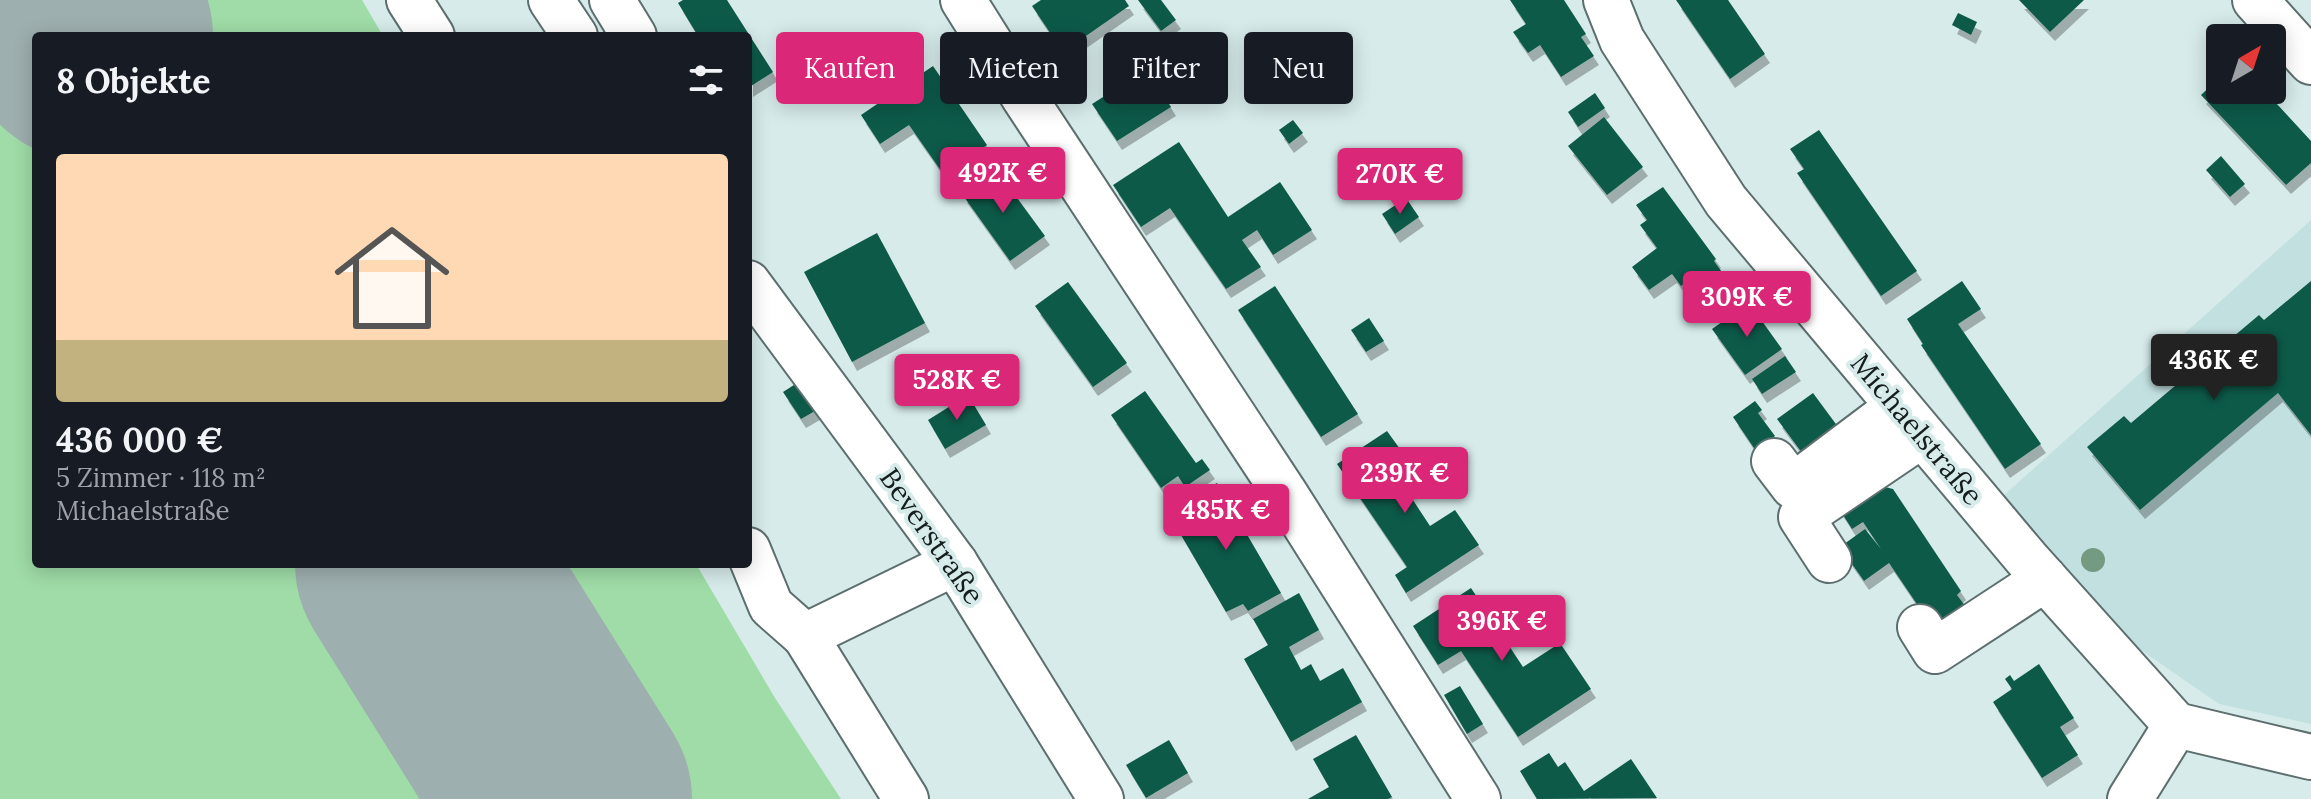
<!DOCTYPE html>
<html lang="de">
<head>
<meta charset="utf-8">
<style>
  :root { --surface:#171b24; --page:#20242c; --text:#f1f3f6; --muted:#9ea1a6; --accent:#db2777 }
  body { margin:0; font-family:Lora,serif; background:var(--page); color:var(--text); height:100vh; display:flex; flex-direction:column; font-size:30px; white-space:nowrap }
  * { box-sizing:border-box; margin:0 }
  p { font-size:26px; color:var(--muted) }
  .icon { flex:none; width:44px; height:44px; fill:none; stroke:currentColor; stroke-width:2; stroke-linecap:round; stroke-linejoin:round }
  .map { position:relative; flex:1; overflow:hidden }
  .panel { position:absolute; left:32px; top:32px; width:720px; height:536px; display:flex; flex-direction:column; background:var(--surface); border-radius:8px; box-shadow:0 4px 20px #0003 }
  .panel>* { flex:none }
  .top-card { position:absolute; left:776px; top:32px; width:760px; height:72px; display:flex; gap:16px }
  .needle { width:52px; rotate:39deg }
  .tools { position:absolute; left:2206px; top:24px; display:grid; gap:16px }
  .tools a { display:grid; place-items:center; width:80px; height:80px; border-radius:8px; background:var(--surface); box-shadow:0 4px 20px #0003; font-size:40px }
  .price { position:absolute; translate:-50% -68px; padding:0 18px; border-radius:8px; background:var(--accent); color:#fff; font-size:26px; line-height:52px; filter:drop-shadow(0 2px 4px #0008) }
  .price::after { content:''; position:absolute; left:50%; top:48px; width:24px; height:18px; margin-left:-12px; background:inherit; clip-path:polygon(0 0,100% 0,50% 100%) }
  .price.current { background:#222; color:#fff }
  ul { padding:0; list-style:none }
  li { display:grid; align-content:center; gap:16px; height:424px; padding:0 24px }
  li span { display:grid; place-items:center; height:248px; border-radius:8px; color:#555 }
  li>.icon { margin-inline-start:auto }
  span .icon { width:144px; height:144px; fill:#fffc; stroke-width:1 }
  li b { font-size:34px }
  h2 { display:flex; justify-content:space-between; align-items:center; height:96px; padding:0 24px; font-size:34px }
  .pill { padding:0 28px; border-radius:8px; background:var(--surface); box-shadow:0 4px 20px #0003; font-size:28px; line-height:72px }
  .pill.current { background:var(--accent); color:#fff }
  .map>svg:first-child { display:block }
  .built { fill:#c3e0e0 }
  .green { fill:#9fdca7 }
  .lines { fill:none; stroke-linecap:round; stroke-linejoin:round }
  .runway { stroke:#9eafaf; stroke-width:250 }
  .building { fill:#105a48; filter:url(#shadow) }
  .minor-casing { stroke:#5c6e6e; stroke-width:48 }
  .minor { stroke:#fff; stroke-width:44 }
  .tree { fill:#749b82 }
  .labels { text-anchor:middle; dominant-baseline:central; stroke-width:8; stroke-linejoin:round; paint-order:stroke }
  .street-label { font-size:28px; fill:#151d1d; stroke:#d7ebeb }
</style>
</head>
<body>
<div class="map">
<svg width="2311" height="799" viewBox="0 0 2311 799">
  <defs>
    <filter id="shadow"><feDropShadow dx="5" dy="9" stdDeviation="0" flood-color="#0004"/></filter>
  </defs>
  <rect width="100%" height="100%" fill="#d7ebeb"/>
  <path class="built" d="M2311,220V724L2219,704L2125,639L2003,496Z"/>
  <path class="green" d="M0,0H362L383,36H36V564H696L775,698L841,799H0Z"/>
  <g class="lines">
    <g class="runway">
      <path d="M66,0L88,36"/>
      <path d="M420,564L567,799"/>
    </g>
  </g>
  <g class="building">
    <path d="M683,0H727L773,72L748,88V36H698L678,3Z"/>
    <path d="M1041,0H1125L1129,6L1063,52L1032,6Z"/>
    <path d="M1138,0H1161L1176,20L1161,31Z"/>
    <path d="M1510,0H1564L1586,34L1581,37L1594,56L1561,77L1540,45L1528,53L1513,32L1526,24Z"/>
    <path d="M1676,0H1728L1765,54L1730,79Z"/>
    <path d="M2019,0H2084L2050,32Z"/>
    <path d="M1958,13L1977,22L1971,35L1952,25Z"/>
    <path d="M933,66L987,145L944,175L909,125L880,144L861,115Z"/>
    <path d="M1147,69L1171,107L1117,141L1092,104Z"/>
    <path d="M2220,77V90H2264L2311,141V163L2286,185L2201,95Z"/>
    <path d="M1595,93L1605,108L1578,127L1568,112Z"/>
    <path d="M1604,117L1643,167L1607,195L1568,146Z"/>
    <path d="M1293,120L1303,133L1289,144L1279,130Z"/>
    <path d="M1819,130L1917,271L1881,296L1797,173L1804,169L1790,149Z"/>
    <path d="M1179,142L1228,217L1280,182L1312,230L1273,255L1257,230L1242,240L1261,267L1226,289L1170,208L1141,227L1113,185Z"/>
    <path d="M2221,156L2245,184L2230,197L2206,170Z"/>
    <path d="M996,169L1045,236L1010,261L962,194Z"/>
    <path d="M1663,187L1716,259L1714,261L1729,282L1711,295L1708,292L1700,298L1688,281L1681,286L1672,274L1649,290L1632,267L1657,248L1640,225L1647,220L1636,205Z"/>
    <path d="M1406,198L1419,217L1395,234L1382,214Z"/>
    <path d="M877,233L925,323L852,362L804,272Z"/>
    <path d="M1962,281L1981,309L1958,324L2041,444L2005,469L1921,345L1923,344L1907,319Z"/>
    <path d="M2311,281V435L2278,393L2140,510L2087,447L2124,416L2131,423L2259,315L2264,320Z"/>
    <path d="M1068,282L1127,363L1093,387L1035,306Z"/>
    <path d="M1731,283L1746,304L1726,317L1711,297Z"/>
    <path d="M1275,286L1358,414L1321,437L1238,310Z"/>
    <path d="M1749,303L1782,349L1745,375L1712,329Z"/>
    <path d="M1369,318L1384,341L1366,352L1351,330Z"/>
    <path d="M1785,356L1796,372L1762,394L1752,379Z"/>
    <path d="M797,383L815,411L801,419L783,392Z"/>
    <path d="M1145,391L1196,463L1202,459L1210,470L1185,487L1178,476L1161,488L1111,415Z"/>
    <path d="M1813,393L1847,439L1811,465L1777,419Z"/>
    <path d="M968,395L986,425L945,449L928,420Z"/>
    <path d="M1755,401L1762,410L1758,413L1775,436L1756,451L1733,417Z"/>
    <path d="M1387,431L1400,449L1386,459L1430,526L1455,510L1479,545L1406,593L1395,575L1407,567L1337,464Z"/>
    <path d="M1875,474L1885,487L1893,489L1961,591L1957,595L1972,615L1944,633L1925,616L1889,563L1864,581L1840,547L1865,529L1881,549L1863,522L1852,529L1834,501Z"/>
    <path d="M1217,483L1281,593L1248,611L1243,604L1226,612L1177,528L1194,518L1184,501Z"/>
    <path d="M1471,588L1523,667L1560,643L1591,689L1518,737L1461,651L1438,665L1413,626Z"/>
    <path d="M1299,593L1319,630L1289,647L1301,670L1311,664L1320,681L1343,668L1362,702L1291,742L1244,659L1268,645L1253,619Z"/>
    <path d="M2039,664L2074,718L2060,727L2078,755L2042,778L1993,702L2012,689L2005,679L2010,675L2014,681Z"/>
    <path d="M1460,686L1483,724L1467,734L1444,695Z"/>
    <path d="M1356,735L1392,797L1388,799H1308L1329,787L1313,759Z"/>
    <path d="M1169,740L1188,773L1146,798L1126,765Z"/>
    <path d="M1549,753L1558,767L1565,762L1584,791L1631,759L1657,798L1537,799L1520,771Z"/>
  </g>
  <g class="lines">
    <g class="minor-casing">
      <g id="minor">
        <path d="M409,0L432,36"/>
        <path d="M551,0L575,36"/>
        <path d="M612,0L634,36"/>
        <path d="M963,0L1025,99L1286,495L1478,799"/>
        <path d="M1606,0L1622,40L1726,201L2027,559L2176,725L2311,757"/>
        <path d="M2255,0L2311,62"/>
        <path d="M748,283L955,563L1101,799"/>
        <path d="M1774,461L1793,486L1898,407"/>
        <path d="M748,550L771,606L805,636"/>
        <path d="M1829,560L1801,517L1922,435"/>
        <path d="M1920,627L1935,651L2045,579"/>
        <path d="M906,799L805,636L955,563"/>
        <path d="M2130,799L2176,725"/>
      </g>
    </g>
    <use href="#minor" class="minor"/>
  </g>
  <circle class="tree" cx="2093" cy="560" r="12"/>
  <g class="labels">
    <g class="street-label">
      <text transform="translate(1917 429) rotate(50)">Michaelstraße</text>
      <text transform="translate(932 536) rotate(55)">Beverstraße</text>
    </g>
  </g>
</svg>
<div class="tools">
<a><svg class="needle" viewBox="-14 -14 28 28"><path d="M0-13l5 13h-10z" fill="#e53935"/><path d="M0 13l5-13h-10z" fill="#9ea1a6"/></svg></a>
</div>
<b class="price" style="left:1003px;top:215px">492K €</b>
<b class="price" style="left:1400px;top:216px">270K €</b>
<b class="price" style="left:1747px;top:339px">309K €</b>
<b class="price current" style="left:2214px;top:402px">436K €</b>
<b class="price" style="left:957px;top:422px">528K €</b>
<b class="price" style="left:1405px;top:515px">239K €</b>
<b class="price" style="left:1226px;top:552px">485K €</b>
<b class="price" style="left:1502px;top:663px">396K €</b>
<div class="top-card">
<a class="pill current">Kaufen</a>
<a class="pill">Mieten</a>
<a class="pill">Filter</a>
<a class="pill">Neu</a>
</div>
<section class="panel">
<h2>8 Objekte<svg class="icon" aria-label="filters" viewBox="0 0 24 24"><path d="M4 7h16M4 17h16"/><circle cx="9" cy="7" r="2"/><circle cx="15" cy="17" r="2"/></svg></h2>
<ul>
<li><span style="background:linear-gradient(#ffd9b3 75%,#c2b280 0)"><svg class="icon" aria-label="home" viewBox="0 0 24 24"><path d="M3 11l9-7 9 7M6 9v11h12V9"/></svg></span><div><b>436 000 €</b><p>5 Zimmer · 118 m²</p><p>Michaelstraße</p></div></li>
</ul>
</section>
</div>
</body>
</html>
